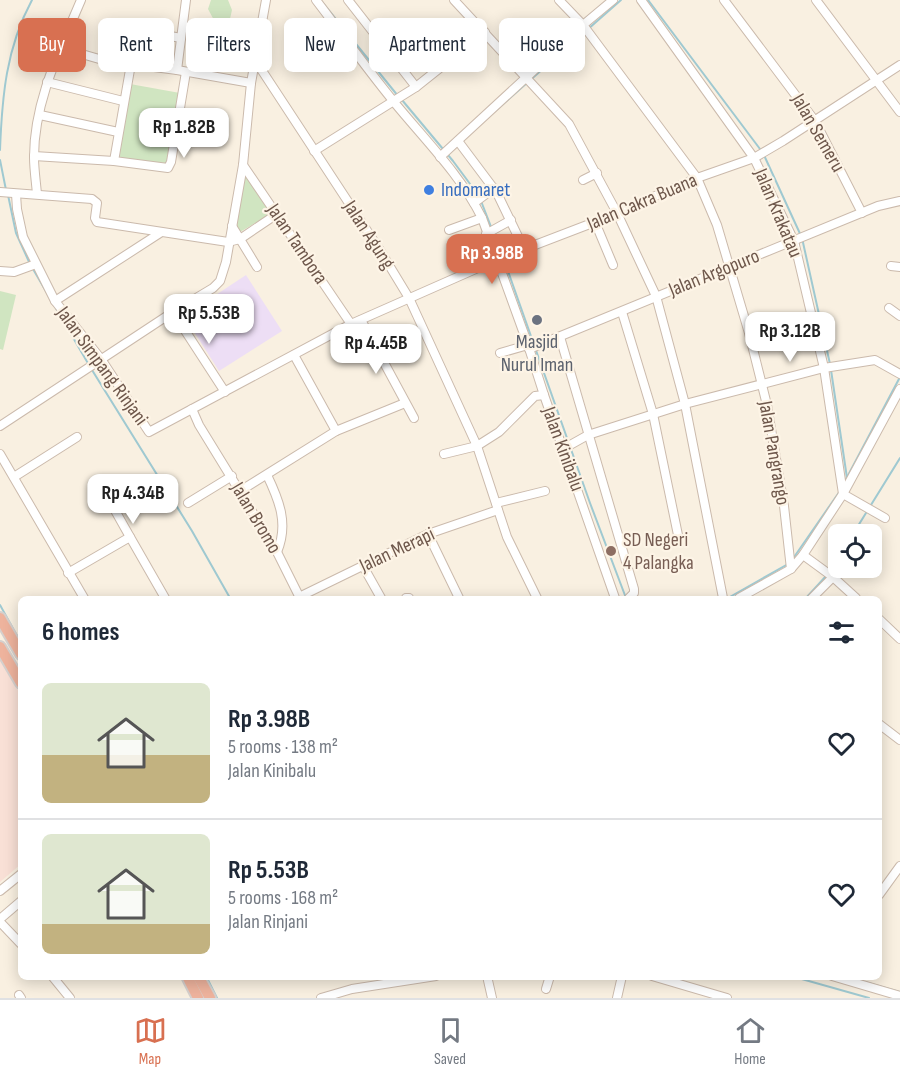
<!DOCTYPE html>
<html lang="en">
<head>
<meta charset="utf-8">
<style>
  :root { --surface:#fff; --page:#f6f6f7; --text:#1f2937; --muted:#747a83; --line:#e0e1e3; --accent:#d87051 }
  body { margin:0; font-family:"Sofia Sans Condensed",sans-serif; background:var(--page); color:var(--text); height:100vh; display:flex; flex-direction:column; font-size:22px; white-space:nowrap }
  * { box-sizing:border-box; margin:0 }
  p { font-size:20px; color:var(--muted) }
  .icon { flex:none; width:33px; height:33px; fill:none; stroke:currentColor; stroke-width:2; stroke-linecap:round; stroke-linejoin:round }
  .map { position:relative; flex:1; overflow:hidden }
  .panel { position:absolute; left:18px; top:596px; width:864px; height:384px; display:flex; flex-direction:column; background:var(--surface); border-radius:9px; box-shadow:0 3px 15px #0003 }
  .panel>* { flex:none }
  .top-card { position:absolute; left:18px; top:18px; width:864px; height:54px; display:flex; gap:12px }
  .controls { position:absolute; left:828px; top:524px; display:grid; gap:12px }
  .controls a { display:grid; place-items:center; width:54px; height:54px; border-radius:9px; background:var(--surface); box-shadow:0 3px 15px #0003; font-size:30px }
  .price { position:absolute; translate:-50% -51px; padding:0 14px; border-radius:12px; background:#fff; color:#222; font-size:20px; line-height:39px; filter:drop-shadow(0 2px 3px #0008) }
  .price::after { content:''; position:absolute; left:50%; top:36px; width:18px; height:14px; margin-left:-9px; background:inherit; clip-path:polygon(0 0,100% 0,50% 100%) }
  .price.current { background:var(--accent); color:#fff }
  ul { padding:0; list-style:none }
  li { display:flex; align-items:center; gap:18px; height:150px; padding:0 24px }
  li+li { border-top:2px solid var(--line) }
  li span { display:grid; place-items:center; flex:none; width:168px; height:120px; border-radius:9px; color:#555 }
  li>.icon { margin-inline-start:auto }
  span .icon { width:72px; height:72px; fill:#fffc; stroke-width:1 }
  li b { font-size:26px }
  h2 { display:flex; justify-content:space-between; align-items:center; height:72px; padding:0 24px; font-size:26px }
  .chip { padding:0 21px; border-radius:9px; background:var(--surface); box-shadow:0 3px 15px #0003; font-size:21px; line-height:54px }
  .chip.current { background:var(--accent); color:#fff }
  .tabs { display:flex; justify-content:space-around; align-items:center; height:84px; border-top:2px solid var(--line); background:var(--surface); font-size:16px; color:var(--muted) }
  .tabs a { display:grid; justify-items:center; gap:3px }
  .tabs .current { color:var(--accent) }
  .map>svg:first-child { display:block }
  .commercial { fill:#f9e0d6 }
  .education { fill:#eddef5 }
  .green { fill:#d0e5c1 }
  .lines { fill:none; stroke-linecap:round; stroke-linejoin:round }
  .stream { stroke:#9fc9d1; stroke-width:2 }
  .minor-casing { stroke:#cbbaac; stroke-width:10 }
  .highway-casing { stroke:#d6d0cd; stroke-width:14 }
  .minor { stroke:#fff; stroke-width:8 }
  .highway { stroke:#eeb39d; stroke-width:10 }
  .shop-dot { fill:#3f7fe0; stroke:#fdf4e6; stroke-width:2 }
  .worship-dot { fill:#6b7280; stroke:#fdf4e6; stroke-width:2 }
  .education-dot { fill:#8d6e63; stroke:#fdf4e6; stroke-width:2 }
  .labels { text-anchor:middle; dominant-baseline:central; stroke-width:4.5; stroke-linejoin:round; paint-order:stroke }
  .street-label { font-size:20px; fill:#6e574b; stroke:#fdf4e6 }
  .shop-label { font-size:20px; fill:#366cbe; stroke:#fdf4e6; text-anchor:start }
  .worship-label { font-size:20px; fill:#5b616d; stroke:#fdf4e6 }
  .education-label { font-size:20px; fill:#785e54; stroke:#fdf4e6; text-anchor:start }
</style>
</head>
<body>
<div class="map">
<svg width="900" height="998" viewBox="0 0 900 998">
  <rect width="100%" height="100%" fill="#f9f0e1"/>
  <path class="commercial" d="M0,659L21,696V864L0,882Z"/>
  <path class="education" d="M246,275L282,331L219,371L184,316Z"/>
  <g class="green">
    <path d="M211,0H228L232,10L227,32L229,55C221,59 209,56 202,51L205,38L215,29V22L208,9Z"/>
    <path d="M130,84L180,93L168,166L117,157Z"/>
    <path d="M245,175L248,176L271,210L267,216L240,232L236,226Z"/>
    <path d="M0,291L16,295L3,350L0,349Z"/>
  </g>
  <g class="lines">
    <g class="stream">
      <path d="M648,0L763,153L802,238L830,364"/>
      <path d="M322,2L398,96"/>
      <path d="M402,100L453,161L479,196"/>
      <path d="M494,112L621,0"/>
      <path d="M0,150C2,97 6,48 32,0"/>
      <path d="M0,160L6,190"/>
      <path d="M8,195L16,233L30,264"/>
      <path d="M481,201L502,255"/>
      <path d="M504,260L590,503L626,598"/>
      <path d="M33,269L89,365"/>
      <path d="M92,370L192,531L230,598"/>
      <path d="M831,370L847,478"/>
      <path d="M844,483L900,377"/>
      <path d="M853,534L900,458"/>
      <path d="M792,560L840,491"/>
      <path d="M831,571L838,558"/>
      <path d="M728,598L788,564"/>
      <path d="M806,598L827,575"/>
      <path d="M0,605L21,643"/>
      <path d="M206,976L217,998"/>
      <path d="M791,976L869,998"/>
      <path d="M865,982L900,992"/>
    </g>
    <g class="minor-casing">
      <g id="minor">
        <path d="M316,0C342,34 367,69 394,102C425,140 460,174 482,218L528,345L544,395L615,598"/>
        <path d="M348,0L416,87"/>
        <path d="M454,0L569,124L617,213L656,296L685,404L723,598"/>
        <path d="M559,0L583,25L697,178L717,225L749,333L767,405L784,506L791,569"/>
        <path d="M641,0L754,158L794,241L824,368L843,494"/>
        <path d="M724,0L815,121L862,213"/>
        <path d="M816,0L900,112"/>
        <path d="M116,26L181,38"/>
        <path d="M61,48L120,65L131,64L177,70L251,83"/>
        <path d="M255,60L381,252L409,298L477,446L507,537L537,598"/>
        <path d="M177,70L186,0"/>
        <path d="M47,82L123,101"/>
        <path d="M40,115L118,132"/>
        <path d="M458,141L497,193L524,249"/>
        <path d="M314,151L416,87L485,32"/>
        <path d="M34,156L114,161L168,168L171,162L186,72"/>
        <path d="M440,157L583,25L613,0"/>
        <path d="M114,161L131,64"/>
        <path d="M243,165L351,324"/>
        <path d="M583,180L597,173"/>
        <path d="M0,192L92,199L97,203L95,218L97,222L228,242L240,239L277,214"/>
        <path d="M16,194L17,209L23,237L55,301L101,359L149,432L351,324L496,260L595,222L697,178L754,158L783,141L900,65"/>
        <path d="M37,194C36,182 34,169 34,157C34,101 60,50 81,0"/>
        <path d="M474,203L494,188"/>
        <path d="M595,222L613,265"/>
        <path d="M232,226L257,267"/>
        <path d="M449,230L482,218"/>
        <path d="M486,234L511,220"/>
        <path d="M891,266L900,267"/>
        <path d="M0,271L14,272L36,264"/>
        <path d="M55,301L160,233"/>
        <path d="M889,308L900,316"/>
        <path d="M173,312L225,392"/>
        <path d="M622,312L653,414L678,535"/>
        <path d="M361,320L414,418"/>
        <path d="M560,337L634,589V593L629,598"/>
        <path d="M529,349L878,206L900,201"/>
        <path d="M500,353L528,345"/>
        <path d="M294,355L336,431"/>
        <path d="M192,409L199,425L277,552L300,598"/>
        <path d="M0,426L173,312L213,288L220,281L226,262L243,165L251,83L266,0"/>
        <path d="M563,449L588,435L685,404L824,368L875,360L900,374"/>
        <path d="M0,454L84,598"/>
        <path d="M444,454L477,446L499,432L535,396L544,395"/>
        <path d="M267,475C279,500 289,524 277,552"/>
        <path d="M14,477L77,437"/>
        <path d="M103,489L130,537"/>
        <path d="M240,491L336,431L405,403"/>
        <path d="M843,494L885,518"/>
        <path d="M188,503L232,476"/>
        <path d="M496,503L545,491"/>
        <path d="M428,534L459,598"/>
        <path d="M803,555L833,577L856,598"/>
        <path d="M363,566L381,598"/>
        <path d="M68,573L130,537L165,598"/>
        <path d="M299,597L428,534L498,510"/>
        <path d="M406,598H409"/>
        <path d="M739,598L791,569L803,555L843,494L900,389"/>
        <path d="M812,598L833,577"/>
        <path d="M879,619L900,639"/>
        <path d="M879,724L900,740"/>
        <path d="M0,891L21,874"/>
        <path d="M879,895L900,866"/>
        <path d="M0,919L21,901"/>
        <path d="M0,922L21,944"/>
        <path d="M52,976L70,998"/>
        <path d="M487,976L492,998"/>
        <path d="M652,976L727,998"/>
        <path d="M832,976L900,996"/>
        <path d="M546,989L550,976"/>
        <path d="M19,995L21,998"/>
        <path d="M321,998L352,989L436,976"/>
        <path d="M617,998L622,976"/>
      </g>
    </g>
    <g class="highway-casing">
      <g id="highway">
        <path d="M0,618L21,654"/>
        <path d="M0,647L21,683"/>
        <path d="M187,976L198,998"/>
        <path d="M198,976L210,998"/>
      </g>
    </g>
    <use href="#minor" class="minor"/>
    <use href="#highway" class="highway"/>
  </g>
  <circle class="shop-dot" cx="429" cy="190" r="6"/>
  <circle class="worship-dot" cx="537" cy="320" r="6"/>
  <circle class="education-dot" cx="611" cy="551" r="6"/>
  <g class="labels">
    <g class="street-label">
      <text transform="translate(818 133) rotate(60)">Jalan Semeru</text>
      <text transform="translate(642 202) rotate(-23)">Jalan Cakra Buana</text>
      <text transform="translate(778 213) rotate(67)">Jalan Krakatau</text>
      <text transform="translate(369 235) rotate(57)">Jalan Agung</text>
      <text transform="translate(297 244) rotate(56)">Jalan Tambora</text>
      <text transform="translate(714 273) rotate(-22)">Jalan Argopuro</text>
      <text transform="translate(102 366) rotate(54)">Jalan Simpang Rinjani</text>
      <text transform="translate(563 449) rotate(70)">Jalan Kinibalu</text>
      <text transform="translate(774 453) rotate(80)">Jalan Pangrango</text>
      <text transform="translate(256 518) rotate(59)">Jalan Bromo</text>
      <text transform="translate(397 550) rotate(-25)">Jalan Merapi</text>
    </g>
    <g class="shop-label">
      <text x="441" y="190">Indomaret</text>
    </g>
    <g class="worship-label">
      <text x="537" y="342">Masjid<tspan x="537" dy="23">Nurul Iman</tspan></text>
    </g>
    <g class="education-label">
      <text x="623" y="540">SD Negeri<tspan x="623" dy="23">4 Palangka</tspan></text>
    </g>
  </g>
</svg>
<div class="controls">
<a><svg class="icon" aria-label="locate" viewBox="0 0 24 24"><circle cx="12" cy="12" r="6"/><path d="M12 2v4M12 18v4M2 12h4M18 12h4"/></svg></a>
</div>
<b class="price" style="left:184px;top:159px">Rp 1.82B</b>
<b class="price current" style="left:492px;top:285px">Rp 3.98B</b>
<b class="price" style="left:209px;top:345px">Rp 5.53B</b>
<b class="price" style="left:790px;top:363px">Rp 3.12B</b>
<b class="price" style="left:376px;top:375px">Rp 4.45B</b>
<b class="price" style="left:133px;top:525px">Rp 4.34B</b>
<div class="top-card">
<a class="chip current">Buy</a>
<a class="chip">Rent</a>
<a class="chip">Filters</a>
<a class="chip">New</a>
<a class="chip">Apartment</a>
<a class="chip">House</a>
</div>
<section class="panel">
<h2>6 homes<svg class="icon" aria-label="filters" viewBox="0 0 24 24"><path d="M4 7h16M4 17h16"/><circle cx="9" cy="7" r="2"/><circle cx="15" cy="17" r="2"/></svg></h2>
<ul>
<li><span style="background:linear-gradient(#dfe7d0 60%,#c2b280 0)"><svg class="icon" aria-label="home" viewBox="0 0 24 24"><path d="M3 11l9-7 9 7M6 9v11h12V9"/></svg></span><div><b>Rp 3.98B</b><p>5 rooms · 138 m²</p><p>Jalan Kinibalu</p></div><svg class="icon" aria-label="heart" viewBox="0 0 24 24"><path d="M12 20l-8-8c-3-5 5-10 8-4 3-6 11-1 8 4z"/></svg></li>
<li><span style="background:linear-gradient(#dfe7d0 75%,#c2b280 0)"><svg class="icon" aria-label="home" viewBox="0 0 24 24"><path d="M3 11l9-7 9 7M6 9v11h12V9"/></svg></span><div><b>Rp 5.53B</b><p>5 rooms · 168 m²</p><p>Jalan Rinjani</p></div><svg class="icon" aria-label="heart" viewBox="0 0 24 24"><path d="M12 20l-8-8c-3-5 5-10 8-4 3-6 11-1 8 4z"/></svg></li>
</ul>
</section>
</div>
<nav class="tabs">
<a class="current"><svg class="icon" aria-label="map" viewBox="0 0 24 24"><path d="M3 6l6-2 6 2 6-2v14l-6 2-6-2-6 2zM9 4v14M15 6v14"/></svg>Map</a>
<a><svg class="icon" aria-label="saved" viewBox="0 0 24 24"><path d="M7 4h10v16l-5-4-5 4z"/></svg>Saved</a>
<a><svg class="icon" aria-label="home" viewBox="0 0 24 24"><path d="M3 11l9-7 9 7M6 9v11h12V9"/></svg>Home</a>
</nav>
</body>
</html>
